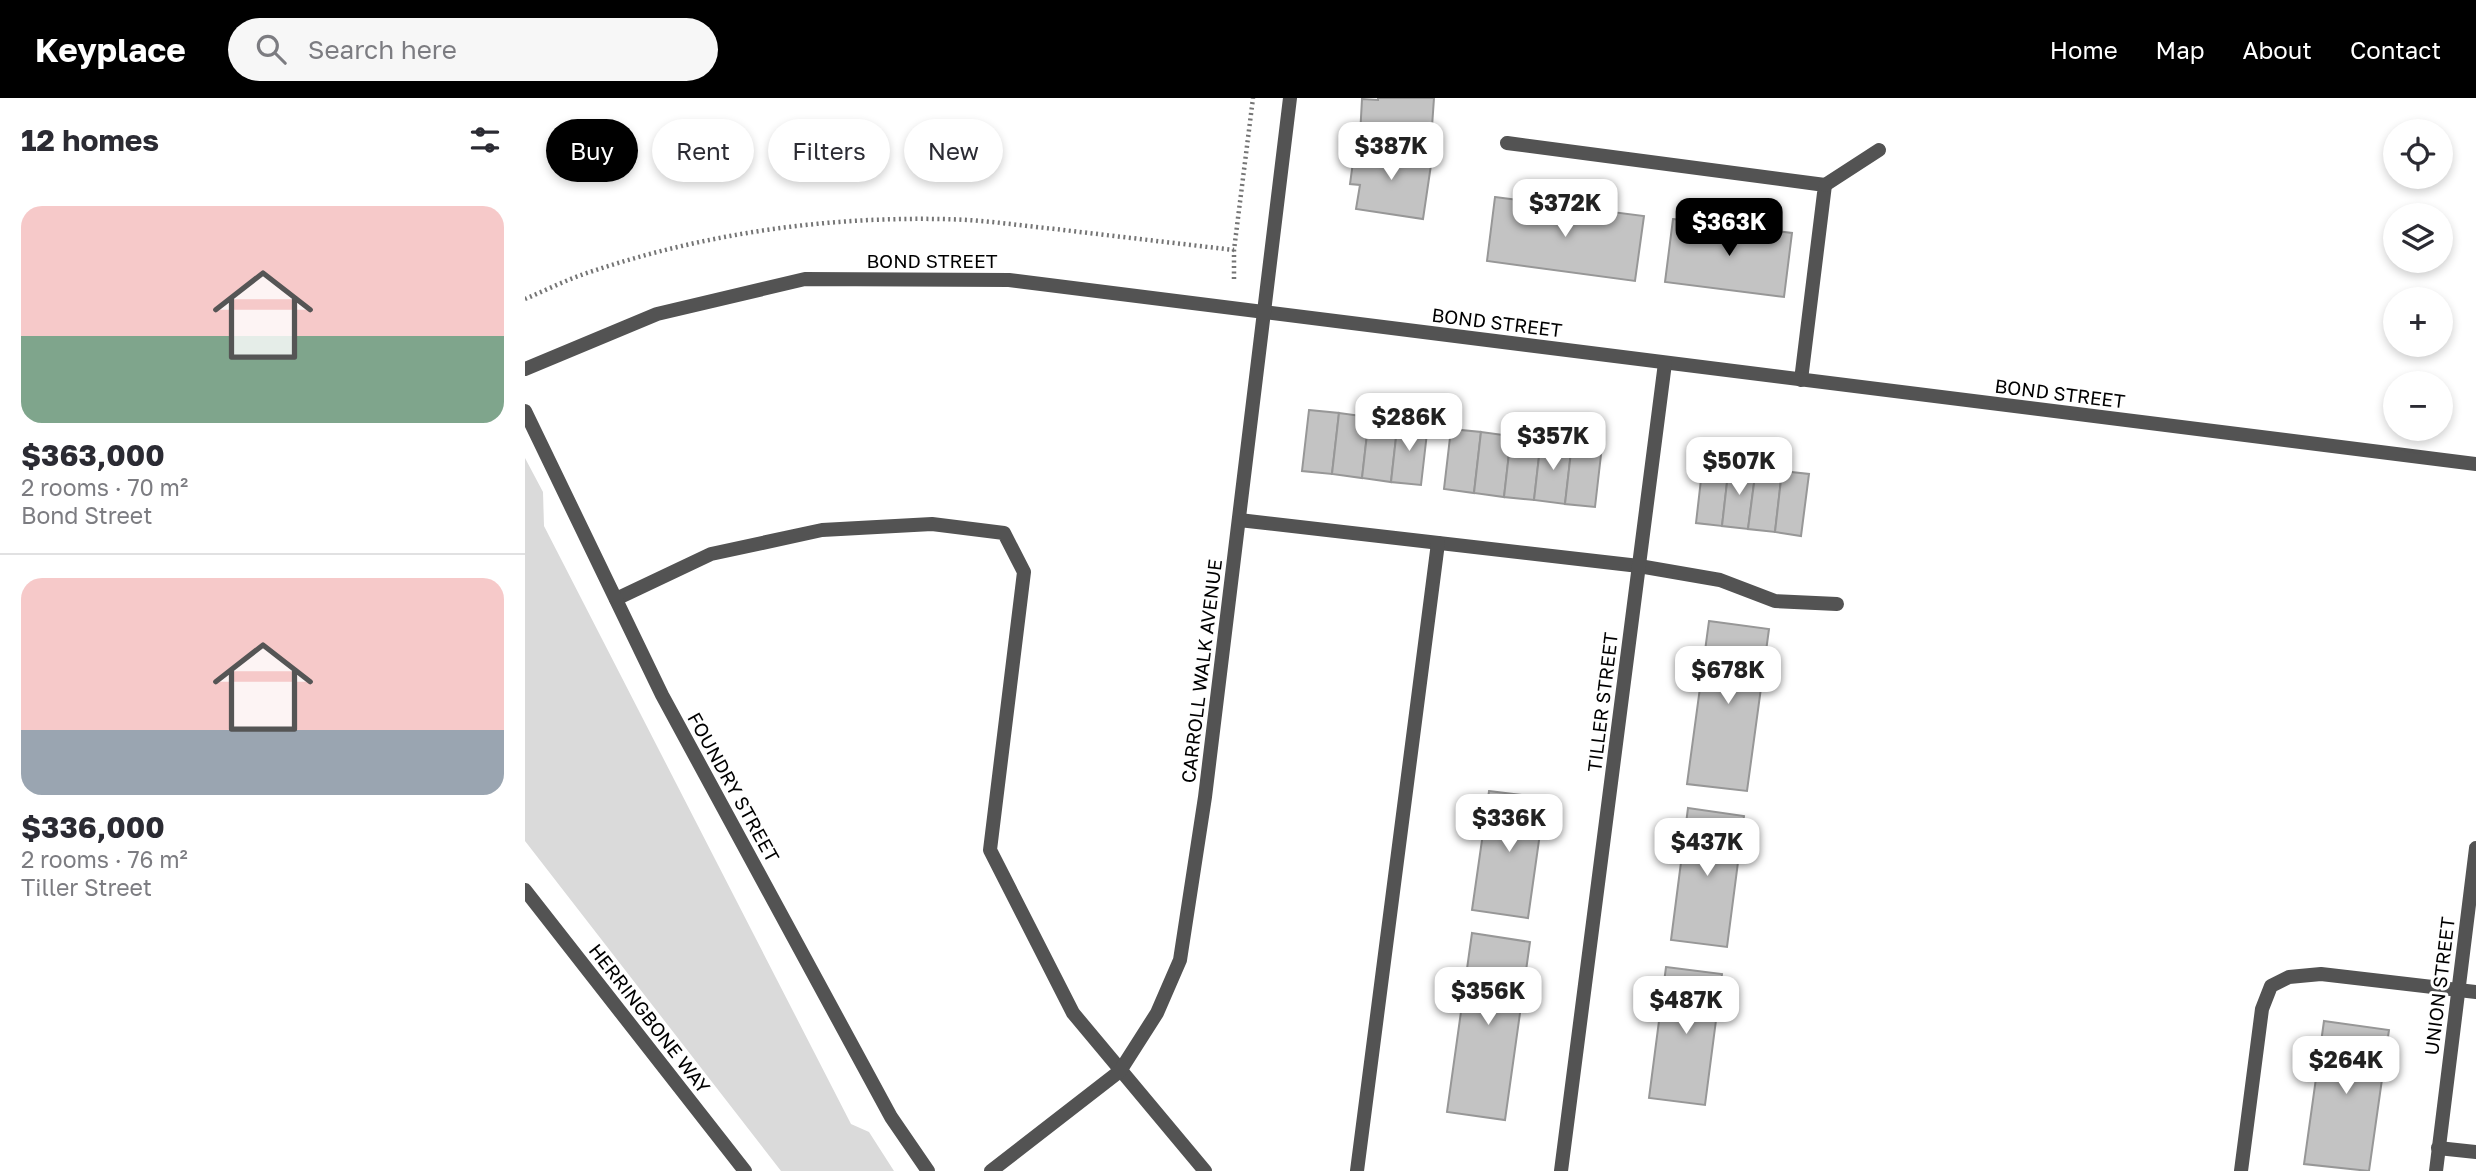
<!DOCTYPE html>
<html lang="en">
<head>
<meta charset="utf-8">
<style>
  :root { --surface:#fff; --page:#f7f7f7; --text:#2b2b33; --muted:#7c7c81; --line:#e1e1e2; --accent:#000 }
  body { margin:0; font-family:"Golos Text",sans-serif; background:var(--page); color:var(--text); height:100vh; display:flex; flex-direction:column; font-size:26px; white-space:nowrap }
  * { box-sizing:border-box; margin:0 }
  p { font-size:23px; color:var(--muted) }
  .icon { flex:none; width:38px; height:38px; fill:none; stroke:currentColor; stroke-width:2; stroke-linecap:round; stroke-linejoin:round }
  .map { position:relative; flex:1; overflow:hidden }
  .panel { display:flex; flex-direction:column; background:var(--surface); width:525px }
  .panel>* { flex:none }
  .top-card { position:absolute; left:21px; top:21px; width:665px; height:63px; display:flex; gap:14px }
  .buttons { position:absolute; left:1858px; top:21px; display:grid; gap:14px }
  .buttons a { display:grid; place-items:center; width:70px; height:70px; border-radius:50%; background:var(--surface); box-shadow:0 4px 10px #0003; font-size:35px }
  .price { position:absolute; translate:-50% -60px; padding:0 16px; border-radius:14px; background:#fff; color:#222; font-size:23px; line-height:46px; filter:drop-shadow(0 2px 4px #0008) }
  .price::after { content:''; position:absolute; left:50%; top:42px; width:21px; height:16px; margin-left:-10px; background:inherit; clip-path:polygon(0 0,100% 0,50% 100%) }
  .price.on { background:var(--accent); color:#fff }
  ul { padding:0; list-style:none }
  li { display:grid; align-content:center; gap:14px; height:371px; padding:0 21px }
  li+li { border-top:2px solid var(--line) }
  li span { display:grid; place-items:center; height:217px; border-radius:21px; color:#555 }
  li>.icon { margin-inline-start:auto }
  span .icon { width:126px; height:126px; fill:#fffc; stroke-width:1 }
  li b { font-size:30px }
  h2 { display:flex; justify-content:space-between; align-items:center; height:84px; padding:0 21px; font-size:30px }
  .chip { padding:0 24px; border-radius:32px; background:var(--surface); box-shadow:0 4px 10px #0003; font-size:24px; line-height:63px }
  .chip.on { background:var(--accent); color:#fff }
  header { display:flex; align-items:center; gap:42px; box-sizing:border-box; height:98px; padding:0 35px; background:var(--accent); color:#fff }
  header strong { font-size:33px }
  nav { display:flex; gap:38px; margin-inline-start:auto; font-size:24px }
  .search { width:490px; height:63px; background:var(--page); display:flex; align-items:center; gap:18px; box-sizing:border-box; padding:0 24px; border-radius:38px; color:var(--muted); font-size:26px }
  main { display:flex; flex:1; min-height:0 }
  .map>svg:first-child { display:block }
  .green { fill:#dadada }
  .building { fill:#c3c3c3; stroke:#979797; stroke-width:2 }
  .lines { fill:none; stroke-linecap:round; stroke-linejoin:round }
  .path { stroke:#757575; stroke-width:4.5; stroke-dasharray:2 3.5; stroke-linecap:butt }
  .lane { stroke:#535353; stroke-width:14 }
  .street { stroke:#535353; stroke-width:14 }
  .labels { text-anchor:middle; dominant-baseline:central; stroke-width:6; stroke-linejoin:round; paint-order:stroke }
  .street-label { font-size:19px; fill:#000; stroke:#fff }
</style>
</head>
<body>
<header>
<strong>Keyplace</strong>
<div class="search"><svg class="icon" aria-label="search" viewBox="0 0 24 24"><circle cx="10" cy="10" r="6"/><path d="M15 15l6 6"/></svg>Search here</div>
<nav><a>Home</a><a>Map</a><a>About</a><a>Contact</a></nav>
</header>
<main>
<section class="panel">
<h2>12 homes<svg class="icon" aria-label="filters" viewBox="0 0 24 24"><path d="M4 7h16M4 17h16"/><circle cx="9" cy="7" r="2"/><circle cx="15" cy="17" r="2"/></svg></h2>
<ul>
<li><span style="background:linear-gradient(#f6c9c9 60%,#7fa58c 0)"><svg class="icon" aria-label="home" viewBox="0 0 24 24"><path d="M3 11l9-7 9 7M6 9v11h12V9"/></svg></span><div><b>$363,000</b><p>2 rooms · 70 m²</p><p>Bond Street</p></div></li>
<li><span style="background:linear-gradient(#f6c9c9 70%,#9aa5b1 0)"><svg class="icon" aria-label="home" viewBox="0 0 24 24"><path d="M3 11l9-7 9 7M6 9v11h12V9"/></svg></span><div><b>$336,000</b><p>2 rooms · 76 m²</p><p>Tiller Street</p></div></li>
</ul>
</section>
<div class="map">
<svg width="1951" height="1073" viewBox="0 0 1951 1073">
  <rect width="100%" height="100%" fill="#fff"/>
  <path class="green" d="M0,360L18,394L19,428L326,1026L344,1034L369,1073H256L0,743Z"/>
  <g class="building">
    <path d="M853,0H909L906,43L835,38L837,1L853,2Z"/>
    <path d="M830,49L907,60L898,121L831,111L835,87L825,86Z"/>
    <path d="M970,99L1119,118L1110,183L962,163Z"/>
    <path d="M1148,121L1267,135L1259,199L1140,184Z"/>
    <path d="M784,312L814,315L807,376L777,373Z"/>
    <path d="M814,315L844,319L837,380L807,376Z"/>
    <path d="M844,319L873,322L866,384L837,380Z"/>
    <path d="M873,322L903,326L896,387L866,384Z"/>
    <path d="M926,331L956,334L949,395L919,391Z"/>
    <path d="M956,334L986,338L979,399L949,395Z"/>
    <path d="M986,338L1016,341L1009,402L979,399Z"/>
    <path d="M1016,341L1047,345L1040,406L1009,402Z"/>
    <path d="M1047,345L1077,348L1070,409L1040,406Z"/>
    <path d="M1178,364L1204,367L1197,428L1171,425Z"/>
    <path d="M1204,367L1231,370L1223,431L1197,428Z"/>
    <path d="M1231,370L1257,373L1250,434L1223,431Z"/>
    <path d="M1257,373L1284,376L1276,438L1250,434Z"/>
    <path d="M1184,523L1244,531L1222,693L1162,686Z"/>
    <path d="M964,693L1020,700L1003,820L947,812Z"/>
    <path d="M1163,710L1219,718L1202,849L1146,842Z"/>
    <path d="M947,835L1005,844L980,1022L922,1014Z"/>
    <path d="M1141,869L1197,876L1180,1007L1124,1000Z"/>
    <path d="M1799,923L1864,932L1844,1073L1779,1066Z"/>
  </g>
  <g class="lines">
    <g class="path">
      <path d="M709,181V152L728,0"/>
      <path d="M0,201C19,193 39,183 59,176C173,137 293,119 413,121C452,121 491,127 530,131C589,138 649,145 709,152"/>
    </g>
    <g class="lane">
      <path d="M982,45L1300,87L1276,282"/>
      <path d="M1300,87L1354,52"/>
      <path d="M714,422L1114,468L1195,482L1250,503L1312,506"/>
      <path d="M91,501L186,456L297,432L407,426L479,435L499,474L465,752L548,915L680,1073"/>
      <path d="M832,1073L913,445"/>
      <path d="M1716,1073L1737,911L1746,888L1764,879L1796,876L1951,894"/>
    </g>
    <g class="street">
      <path d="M0,271L132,216L280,181L484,182L1951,366"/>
      <path d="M0,313L137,597L366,1019L403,1073"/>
      <path d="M0,792L220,1073"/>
      <path d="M1913,1050L1951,1054"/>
      <path d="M466,1073L595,973L632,915L655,862L680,699L765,0"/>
      <path d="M1036,1073L1140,265"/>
      <path d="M1911,1073L1951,750"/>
    </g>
  </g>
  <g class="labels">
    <g class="street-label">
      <text x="407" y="162">BOND STREET</text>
      <text transform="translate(972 224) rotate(7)">BOND STREET</text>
      <text transform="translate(1535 295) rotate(7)">BOND STREET</text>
      <text transform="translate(676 573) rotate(-83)">CARROLL WALK AVENUE</text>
      <text transform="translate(1077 604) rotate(-83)">TILLER STREET</text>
      <text transform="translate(209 689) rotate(61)">FOUNDRY STREET</text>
      <text transform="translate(1914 888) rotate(-83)">UNION STREET</text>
      <text transform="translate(125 920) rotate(52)">HERRINGBONE WAY</text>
    </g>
  </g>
</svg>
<div class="buttons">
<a><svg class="icon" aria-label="locate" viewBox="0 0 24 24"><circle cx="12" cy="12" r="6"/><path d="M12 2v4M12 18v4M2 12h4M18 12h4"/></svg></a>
<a><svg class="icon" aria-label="layers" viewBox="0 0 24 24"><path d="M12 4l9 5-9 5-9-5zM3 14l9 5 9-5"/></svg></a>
<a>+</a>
<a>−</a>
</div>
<b class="price" style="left:866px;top:84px">$387K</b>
<b class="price" style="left:1040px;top:141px">$372K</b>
<b class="price on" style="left:1204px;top:160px">$363K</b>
<b class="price" style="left:884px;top:355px">$286K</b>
<b class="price" style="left:1028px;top:374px">$357K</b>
<b class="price" style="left:1214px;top:399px">$507K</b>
<b class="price" style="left:1203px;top:608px">$678K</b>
<b class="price" style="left:984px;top:756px">$336K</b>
<b class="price" style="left:1182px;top:780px">$437K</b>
<b class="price" style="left:963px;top:929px">$356K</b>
<b class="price" style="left:1161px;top:938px">$487K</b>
<b class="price" style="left:1821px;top:998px">$264K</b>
<div class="top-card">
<a class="chip on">Buy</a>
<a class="chip">Rent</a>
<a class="chip">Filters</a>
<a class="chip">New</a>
</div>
</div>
</main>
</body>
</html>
